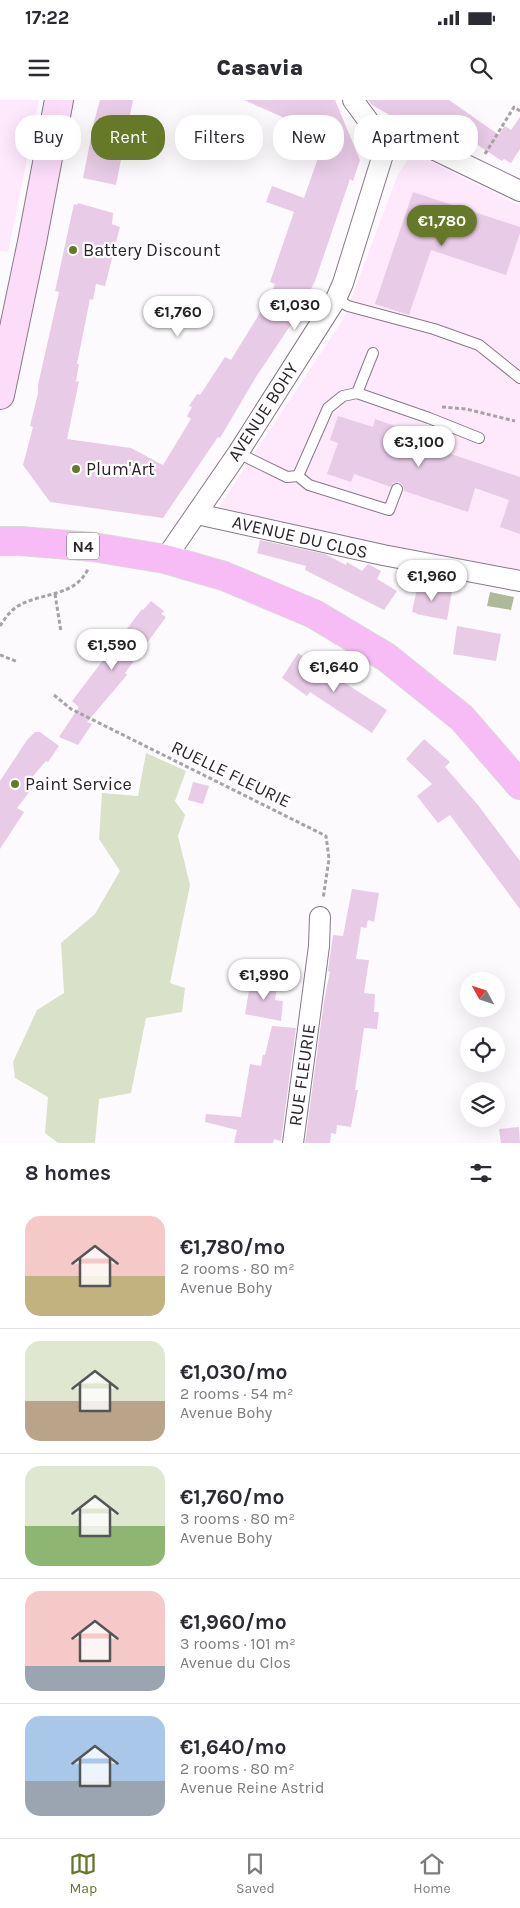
<!DOCTYPE html>
<html lang="en">
<head>
<meta charset="utf-8">
<style>
  :root { --surface:#fff; --page:#f7f7f7; --text:#2b2b33; --muted:#7c7c81; --line:#e1e1e2; --accent:#657928 }
  body { margin:0; font-family:Karla,sans-serif; background:var(--page); color:var(--text); height:100vh; display:flex; flex-direction:column; font-size:19px; white-space:nowrap }
  * { box-sizing:border-box; margin:0 }
  p { font-size:16px; color:var(--muted) }
  .icon { flex:none; width:28px; height:28px; fill:none; stroke:currentColor; stroke-width:2; stroke-linecap:round; stroke-linejoin:round }
  .map { position:relative; height:1043px; overflow:hidden }
  .details { display:flex; flex-direction:column; background:var(--surface); flex:1 }
  .details>* { flex:none }
  .hud { position:absolute; left:15px; top:15px; width:490px; height:45px; display:flex; gap:10px }
  .needle { width:32px; rotate:310deg }
  .fabs { position:absolute; left:460px; top:872px; display:grid; gap:10px }
  .fabs a { display:grid; place-items:center; width:45px; height:45px; border-radius:50%; background:var(--surface); box-shadow:0 5px 20px #0002; font-size:25px }
  .price { position:absolute; translate:-50% -42px; padding:0 11px; border-radius:18px; background:#fff; color:#222; font-size:16px; line-height:32px; filter:drop-shadow(0 1px 2px #0008) }
  .price::after { content:''; position:absolute; left:50%; top:30px; width:15px; height:11px; margin-left:-8px; background:inherit; clip-path:polygon(0 0,100% 0,50% 100%) }
  .price.current { background:var(--accent); color:#fff }
  ul { padding:0; list-style:none }
  li { display:flex; align-items:center; gap:15px; height:125px; padding:0 25px }
  li+li { border-top:1px solid var(--line) }
  li span { display:grid; place-items:center; flex:none; width:140px; height:100px; border-radius:15px; color:#555 }
  li>.icon { margin-inline-start:auto }
  span .icon { width:60px; height:60px; fill:#fffc; stroke-width:1 }
  li b { font-size:21px }
  h2 { display:flex; justify-content:space-between; align-items:center; height:60px; padding:0 25px; font-size:21px }
  .chip { padding:0 18px; border-radius:20px; background:var(--surface); box-shadow:0 5px 20px #0002; font-size:18px; line-height:45px }
  .chip.current { background:var(--accent); color:#fff }
  .status { display:flex; justify-content:space-between; align-items:center; height:35px; padding:0 25px; background:var(--surface); direction:ltr }
  .status svg { height:14px; fill:currentColor }
  header { display:flex; justify-content:space-between; align-items:center; height:65px; padding:0 25px; background:var(--surface); font-size:22px; font-weight:800 }
  .tab-bar { display:flex; justify-content:space-around; align-items:center; height:70px; border-top:1px solid var(--line); background:var(--surface); font-size:14px; color:var(--muted) }
  .tab-bar a { display:grid; justify-items:center; gap:2px }
  .tab-bar .current { color:var(--accent) }
  .map>svg:first-child { display:block }
  .built { fill:#fee8fc }
  .green { fill:#d9e1c8 }
  .water { fill:#afb998 }
  .building { fill:#e8cbe6 }
  .lines { fill:none; stroke-linecap:round; stroke-linejoin:round }
  .service-casing { stroke:#877986; stroke-width:12 }
  .minor-casing { stroke:#877986; stroke-width:22 }
  .secondary-casing { stroke:#877986; stroke-width:30 }
  .primary-casing { stroke:#d9d8d9; stroke-width:30 }
  .path { stroke:#a6a2a5; stroke-width:3; stroke-dasharray:4 2.5; stroke-linecap:butt }
  .service { stroke:#fff; stroke-width:10 }
  .minor { stroke:#fff; stroke-width:20 }
  .secondary { stroke:#fbddfa; stroke-width:28 }
  .primary { stroke:#f7bbf5; stroke-width:28 }
  .poi-dot { fill:#657928; stroke:#fff; stroke-width:2 }
  .labels { text-anchor:middle; dominant-baseline:central; stroke-width:4.5; stroke-linejoin:round; paint-order:stroke }
  .shield { fill:#fff; stroke:#6b666a; stroke-width:1 }
  .shield-label { font-size:16px; font-weight:bold; fill:#2b252a }
  .poi-label { font-size:18px; fill:#2b252a; stroke:#fff; text-anchor:start }
  .street-label { font-size:18px; fill:#2b252a; stroke:#fff }
</style>
</head>
<body>
<div class="status"><b>17:22</b><svg viewBox="0 0 49 12"><path d="M0 12V9h3v3zM5 12V6h3v6zM10 12V3h3v9zM15 12V0h3v12zM26 1h20v11H26zM47 4h2v5h-2z"/></svg></div>
<header><svg class="icon" aria-label="menu" viewBox="0 0 24 24"><path d="M4 6h16M4 12h16M4 18h16"/></svg>Casavia<svg class="icon" aria-label="search" viewBox="0 0 24 24"><circle cx="10" cy="10" r="6"/><path d="M15 15l6 6"/></svg></header>
<div class="map">
<svg width="520" height="1043" viewBox="0 0 520 1043">
  <rect width="100%" height="100%" fill="#fdfafd"/>
  <g class="built">
    <path d="M0,0H39L8,152L0,151Z"/>
    <path d="M409,58L428,60L520,106V472L433,457L266,420L219,407L344,218L398,74Z"/>
  </g>
  <path class="green" d="M146,653L186,671L175,701L185,715L178,736L190,785L170,883L185,888L182,912L146,918L131,993L99,999L95,1043H58L45,1033L48,997L15,978L13,962L37,910L64,893L61,843L95,814L120,771L99,739L102,693L138,696Z"/>
  <path class="water" d="M490,492L514,497L511,510L487,506Z"/>
  <g class="building">
    <path d="M100,0H133L116,85L83,78L94,22Z"/>
    <path d="M244,0H335L360,60L353,81L350,79L315,181L298,214L256,277L220,338L218,337L163,418L50,402L23,365L33,327L30,326L38,293V285L59,192L55,191L74,104L77,105L78,103L113,113L112,124L120,127L105,186L96,184L93,200L90,199L77,264H79L76,282L79,281L67,339L131,348L163,365L191,319L187,316L192,307L189,306L197,294L200,295L225,257L231,260L269,198L275,184L270,182L294,112L266,102L272,86L304,98L317,61L305,27Z"/>
    <path d="M368,0H449L499,35L505,26L511,30L520,17V49L511,63L504,59L502,61L467,38L465,40L434,16L424,31L402,22L372,5Z"/>
    <path d="M413,92L520,127V133L506,175L431,150L409,215L375,204Z"/>
    <path d="M338,316L373,327L375,319L424,336L421,344L520,377V434L500,427L509,400L475,388L468,412L404,391L403,385L399,382L393,383L391,387L354,374L351,382L327,374L338,343L330,340Z"/>
    <path d="M260,440L325,454L346,465L347,462L362,471L368,464L381,471L377,479L397,491L384,510L305,470L306,466L257,453Z"/>
    <path d="M422,485L452,491L447,520L416,514L417,513L412,512L417,489H421Z"/>
    <path d="M151,501L164,511L161,514L166,517L125,573L127,575L87,622L92,624L78,645L59,637L79,607L72,601L142,509L143,510Z"/>
    <path d="M457,526L501,534L496,561L453,554Z"/>
    <path d="M298,553L387,610L372,633L310,592L307,596L282,578Z"/>
    <path d="M35,632H40L59,646L48,662L46,661L28,682L34,686L17,708L24,712L0,749V681L27,640Z"/>
    <path d="M424,639L450,662L445,667L478,705L520,761V809L450,715L438,723L417,696L432,684L406,659Z"/>
    <path d="M193,682L209,686L203,704L188,700Z"/>
    <path d="M352,789L379,793L374,822L368,820L366,828L361,827L356,859L369,860L364,893L375,894L374,912H379L377,929L364,928L355,990H358L351,1027L337,1025L336,1034L331,1033L330,1043H305L324,901L330,872L328,871L333,835L343,836Z"/>
    <path d="M251,879L278,883L275,900L283,901L281,921L245,914Z"/>
    <path d="M272,926L296,928L281,1041L274,1039L273,1043H234L237,1030L205,1022L206,1014L241,1017L250,964L261,966L263,955H265Z"/>
    <path d="M519,1027L520,1043H501L499,1029Z"/>
  </g>
  <g class="lines">
    <g class="service-casing">
      <g id="service">
        <path d="M336,199L348,206L434,229L479,245L520,278"/>
        <path d="M357,293L373,253"/>
        <path d="M238,353L287,377L298,376L309,385L389,410L397,389"/>
        <path d="M298,376L328,308L343,296L357,293L429,318L479,338"/>
      </g>
    </g>
    <g class="minor-casing">
      <g id="minor">
        <path d="M353,0L386,45"/>
        <path d="M386,45L406,36L520,91"/>
        <path d="M197,414L383,455L520,481"/>
        <path d="M165,459L238,353L336,199L343,183L386,45"/>
        <path d="M293,1043L319,846L320,817"/>
      </g>
    </g>
    <g class="secondary-casing">
      <path id="secondary" d="M0,295L32,142L59,0"/>
    </g>
    <g class="primary-casing">
      <path id="primary" d="M0,441H20L93,447L165,459L224,476L314,514L386,557L462,618L520,685"/>
    </g>
    <g class="path">
      <path d="M485,54L514,7L520,11"/>
      <path d="M442,307L466,309L515,321"/>
      <path d="M55,494L61,532"/>
      <path d="M0,526C5,518 11,510 18,506C42,492 75,497 88,469"/>
      <path d="M0,555L18,562"/>
      <path d="M54,595L71,609L326,736L329,759L323,799"/>
    </g>
    <use href="#service" class="service"/>
    <use href="#minor" class="minor"/>
    <use href="#secondary" class="secondary"/>
    <use href="#primary" class="primary"/>
  </g>
  <g class="poi-dot">
    <circle cx="73" cy="150" r="5"/>
    <circle cx="76" cy="369" r="5"/>
    <circle cx="15" cy="684" r="5"/>
  </g>
  <g class="labels">
    <rect class="shield" x="67" y="432.5" width="32" height="27" rx="4"/>
    <g class="shield-label">
      <text x="83" y="446">N4</text>
    </g>
    <g class="poi-label">
      <text x="83" y="150">Battery Discount</text>
      <text x="86" y="369">Plum'Art</text>
      <text x="25" y="684">Paint Service</text>
    </g>
    <g class="street-label">
      <text transform="translate(263 312) rotate(-57)">AVENUE BOHY</text>
      <text transform="translate(300 437) rotate(13)">AVENUE DU CLOS</text>
      <text transform="translate(231 674) rotate(26)">RUELLE FLEURIE</text>
      <text transform="translate(302 975) rotate(-82)">RUE FLEURIE</text>
    </g>
  </g>
</svg>
<div class="fabs">
<a><svg class="needle" viewBox="-14 -14 28 28"><path d="M0-13l5 13h-10z" fill="#e53935"/><path d="M0 13l5-13h-10z" fill="#7c7c81"/></svg></a>
<a><svg class="icon" aria-label="locate" viewBox="0 0 24 24"><circle cx="12" cy="12" r="6"/><path d="M12 2v4M12 18v4M2 12h4M18 12h4"/></svg></a>
<a><svg class="icon" aria-label="layers" viewBox="0 0 24 24"><path d="M12 4l9 5-9 5-9-5zM3 14l9 5 9-5"/></svg></a>
</div>
<b class="price current" style="left:442px;top:147px">€1,780</b>
<b class="price" style="left:295px;top:231px">€1,030</b>
<b class="price" style="left:178px;top:238px">€1,760</b>
<b class="price" style="left:419px;top:368px">€3,100</b>
<b class="price" style="left:432px;top:502px">€1,960</b>
<b class="price" style="left:112px;top:571px">€1,590</b>
<b class="price" style="left:334px;top:593px">€1,640</b>
<b class="price" style="left:264px;top:901px">€1,990</b>
<div class="hud">
<a class="chip">Buy</a>
<a class="chip current">Rent</a>
<a class="chip">Filters</a>
<a class="chip">New</a>
<a class="chip">Apartment</a>
</div>
</div>
<section class="details">
<h2>8 homes<svg class="icon" aria-label="filters" viewBox="0 0 24 24"><path d="M4 7h16M4 17h16"/><circle cx="9" cy="7" r="2"/><circle cx="15" cy="17" r="2"/></svg></h2>
<ul>
<li><span style="background:linear-gradient(#f6c9c9 60%,#c2b280 0)"><svg class="icon" aria-label="home" viewBox="0 0 24 24"><path d="M3 11l9-7 9 7M6 9v11h12V9"/></svg></span><div><b>€1,780/mo</b><p>2 rooms · 80 m²</p><p>Avenue Bohy</p></div></li>
<li><span style="background:linear-gradient(#dfe7d0 60%,#b9a48a 0)"><svg class="icon" aria-label="home" viewBox="0 0 24 24"><path d="M3 11l9-7 9 7M6 9v11h12V9"/></svg></span><div><b>€1,030/mo</b><p>2 rooms · 54 m²</p><p>Avenue Bohy</p></div></li>
<li><span style="background:linear-gradient(#dfe7d0 60%,#8fb573 0)"><svg class="icon" aria-label="home" viewBox="0 0 24 24"><path d="M3 11l9-7 9 7M6 9v11h12V9"/></svg></span><div><b>€1,760/mo</b><p>3 rooms · 80 m²</p><p>Avenue Bohy</p></div></li>
<li><span style="background:linear-gradient(#f6c9c9 75%,#9aa5b1 0)"><svg class="icon" aria-label="home" viewBox="0 0 24 24"><path d="M3 11l9-7 9 7M6 9v11h12V9"/></svg></span><div><b>€1,960/mo</b><p>3 rooms · 101 m²</p><p>Avenue du Clos</p></div></li>
<li><span style="background:linear-gradient(#a9c7e8 65%,#9aa5b1 0)"><svg class="icon" aria-label="home" viewBox="0 0 24 24"><path d="M3 11l9-7 9 7M6 9v11h12V9"/></svg></span><div><b>€1,640/mo</b><p>2 rooms · 80 m²</p><p>Avenue Reine Astrid</p></div></li>
</ul>
</section>
<nav class="tab-bar">
<a class="current"><svg class="icon" aria-label="map" viewBox="0 0 24 24"><path d="M3 6l6-2 6 2 6-2v14l-6 2-6-2-6 2zM9 4v14M15 6v14"/></svg>Map</a>
<a><svg class="icon" aria-label="saved" viewBox="0 0 24 24"><path d="M7 4h10v16l-5-4-5 4z"/></svg>Saved</a>
<a><svg class="icon" aria-label="home" viewBox="0 0 24 24"><path d="M3 11l9-7 9 7M6 9v11h12V9"/></svg>Home</a>
</nav>
</body>
</html>
